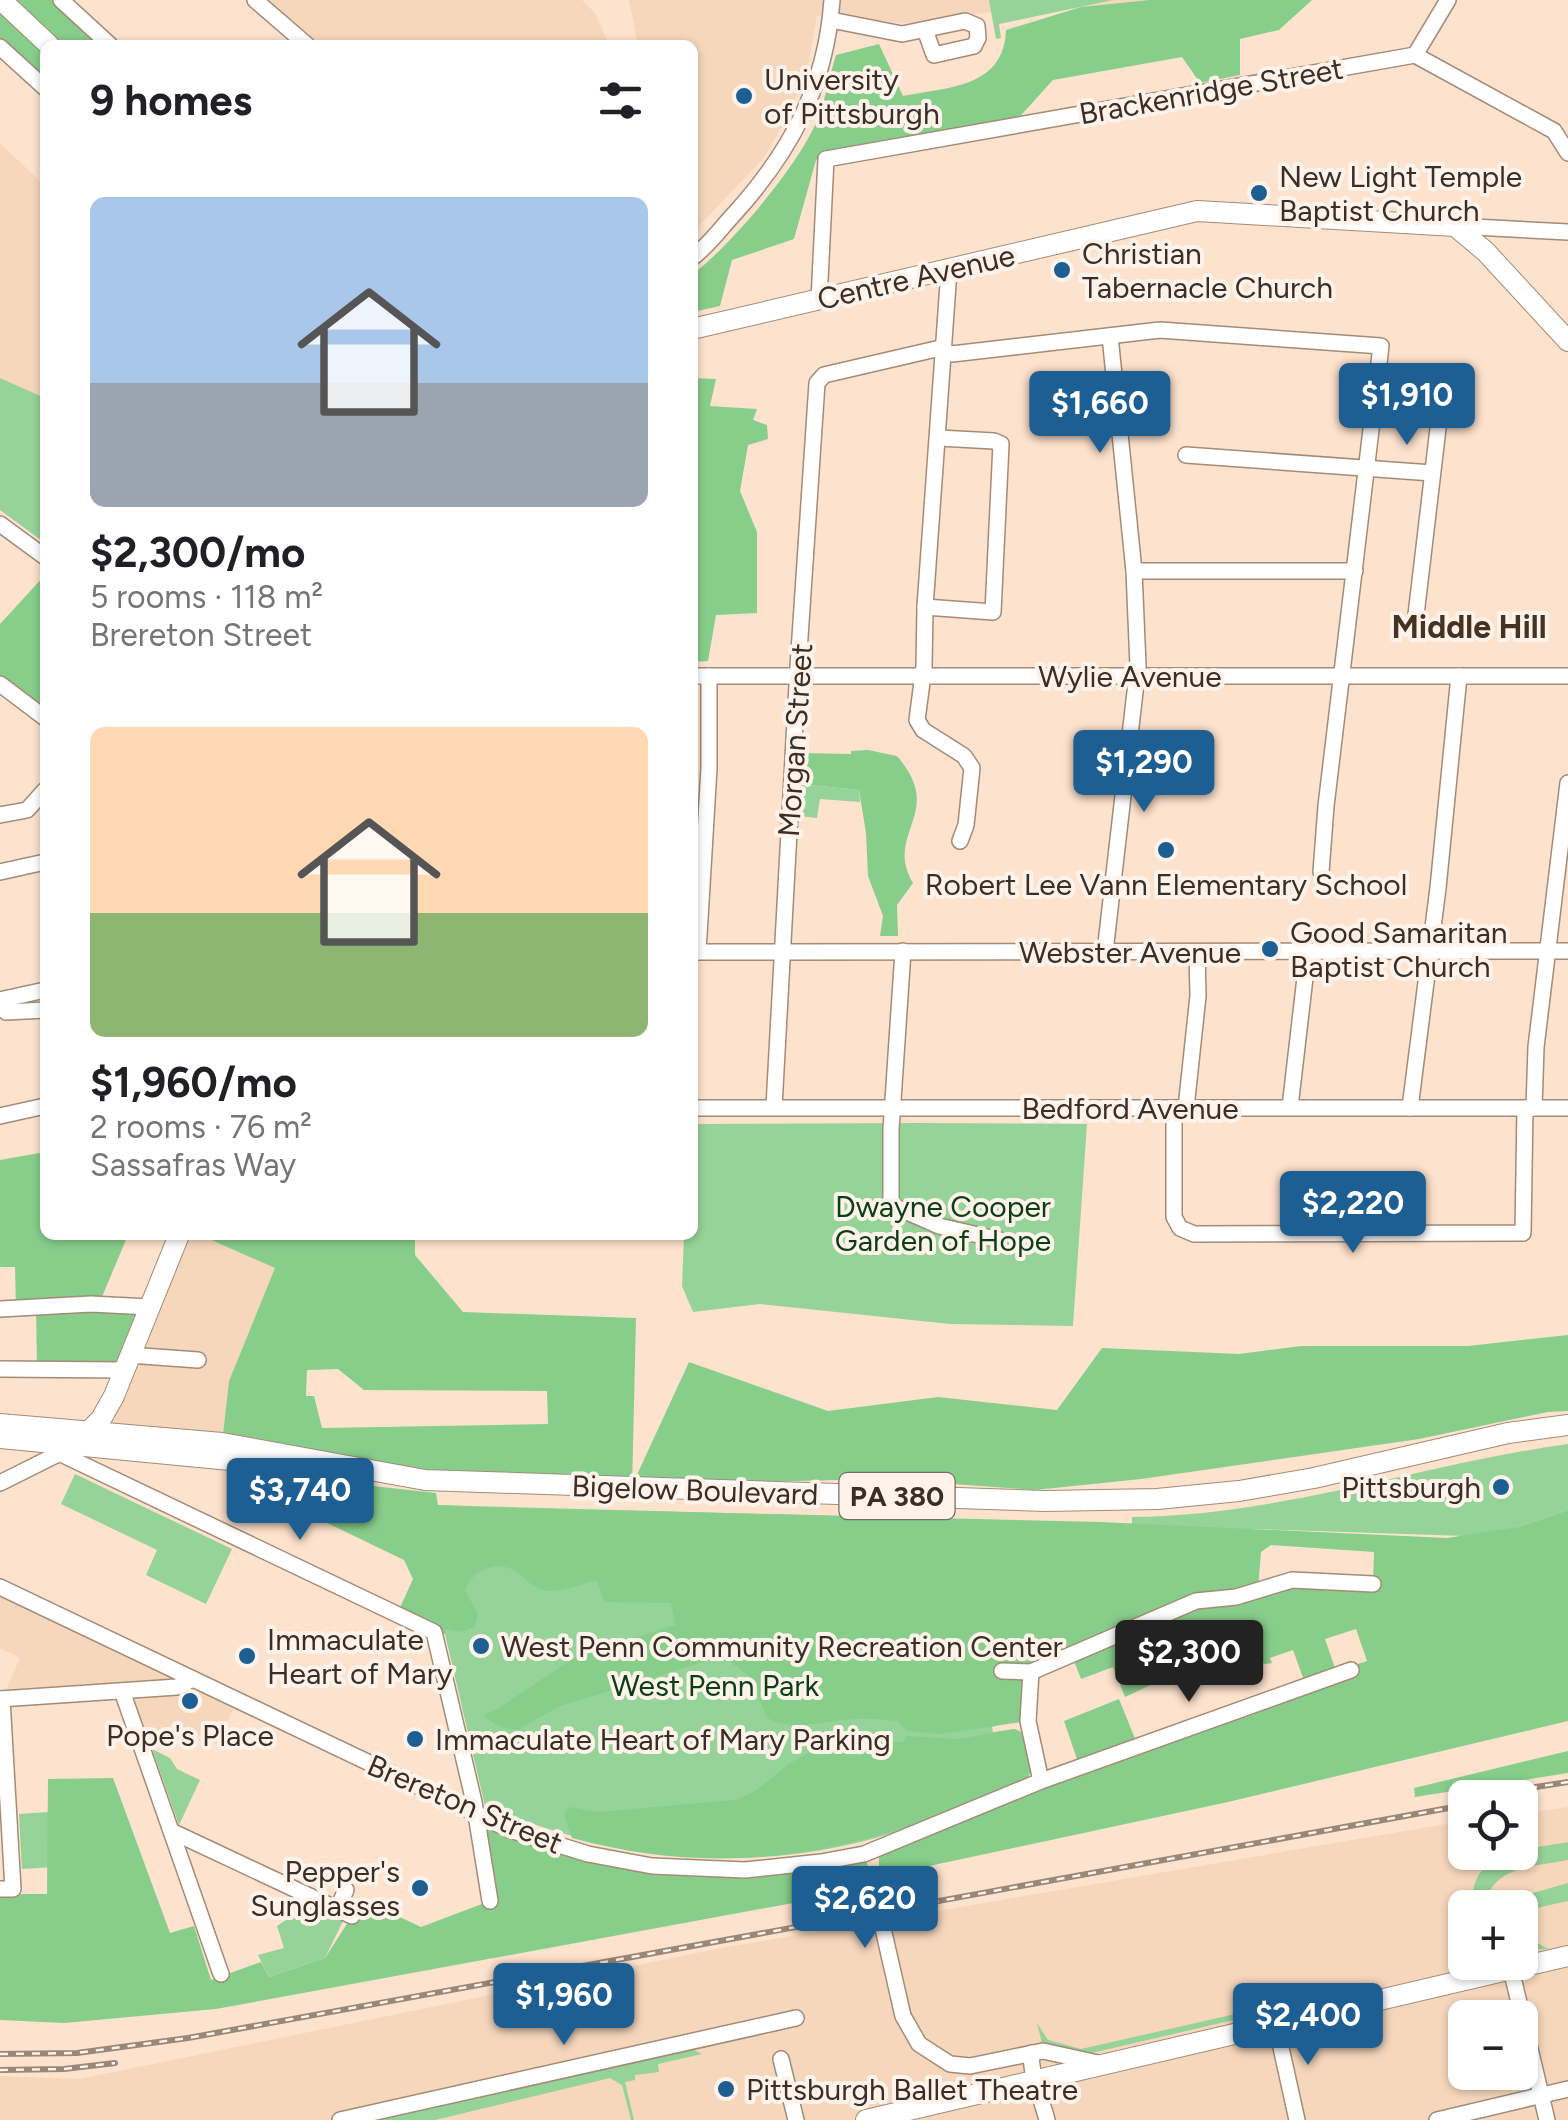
<!DOCTYPE html>
<html lang="en">
<head>
<meta charset="utf-8">
<style>
  :root { --surface:#fff; --page:#f2f2f2; --text:#202124; --muted:#757577; --accent:#1d5e93 }
  body { margin:0; font-family:Figtree,sans-serif; background:var(--page); color:var(--text); height:100vh; display:flex; flex-direction:column; font-size:38px; white-space:nowrap }
  * { box-sizing:border-box; margin:0 }
  p { font-size:32px; color:var(--muted) }
  .icon { flex:none; width:55px; height:55px; fill:none; stroke:currentColor; stroke-width:2; stroke-linecap:round; stroke-linejoin:round }
  .map { position:relative; flex:1; overflow:hidden }
  .panel { position:absolute; left:40px; top:40px; width:658px; height:1200px; display:flex; flex-direction:column; background:var(--surface); border-radius:15px; box-shadow:0 2px 8px #0004 }
  .panel>* { flex:none }
  .buttons { position:absolute; left:1448px; top:1780px; display:grid; gap:20px }
  .buttons a { display:grid; place-items:center; width:90px; height:90px; border-radius:15px; background:var(--surface); box-shadow:0 2px 8px #0004; font-size:50px }
  .price { position:absolute; translate:-50% -85px; padding:0 22px; border-radius:10px; background:var(--accent); color:#fff; font-size:32px; line-height:65px; filter:drop-shadow(0 2px 5px #0008) }
  .price::after { content:''; position:absolute; left:50%; top:60px; width:30px; height:22px; margin-left:-15px; background:inherit; clip-path:polygon(0 0,100% 0,50% 100%) }
  .price.current { background:#222; color:#fff }
  ul { padding:0; list-style:none }
  li { display:grid; align-content:center; gap:20px; height:530px; padding:0 50px }
  li span { display:grid; place-items:center; height:310px; border-radius:15px; color:#555 }
  li>.icon { margin-inline-start:auto }
  span .icon { width:180px; height:180px; fill:#fffc; stroke-width:1 }
  li b { font-size:42px }
  h2 { display:flex; justify-content:space-between; align-items:center; height:120px; padding:0 50px; font-size:42px }
  .map>svg:first-child { display:block }
  .built { fill:#f6d7bc; fill-rule:evenodd }
  .green { fill:#96d398 }
  .forest { fill:#88ce8b; fill-rule:evenodd }
  .lines { fill:none; stroke-linecap:round; stroke-linejoin:round }
  .minor-casing { stroke:#a38b77; stroke-width:18 }
  .major-casing { stroke:#a38b77; stroke-width:22 }
  .minor { stroke:#fff; stroke-width:15 }
  .major { stroke:#fff; stroke-width:20 }
  .rail-casing { stroke:#998778; stroke-width:6 }
  .rail { stroke:#fef3ea; stroke-width:2.5; stroke-dasharray:8; stroke-linecap:butt }
  .minor-bridge-casing { stroke:#a38b77; stroke-width:18; stroke-linecap:butt }
  .minor-bridge { stroke:#fff; stroke-width:15 }
  .poi-dot { fill:#1d5e93; stroke:#fef3ea; stroke-width:4 }
  .labels { text-anchor:middle; dominant-baseline:central; stroke-width:8; stroke-linejoin:round; paint-order:stroke }
  .shield { fill:#fef3ea; stroke:#746a62; stroke-width:2.5 }
  .shield-label { font-size:28px; font-weight:bold; fill:#392f27 }
  .poi-label { font-size:30px; fill:#392f27; stroke:#fef3ea; text-anchor:start }
  .street-label { font-size:30px; fill:#392f27; stroke:#fef3ea }
  .park-label { font-size:30px; fill:#0c3e13; stroke:#fef3ea }
  .neighbourhood-label { font-size:32px; font-weight:bold; fill:#463221; stroke:#fef3ea }
</style>
</head>
<body>
<div class="map">
<svg width="1568" height="2120" viewBox="0 0 1568 2120">
  <rect width="100%" height="100%" fill="#fde2cd"/>
  <g class="built">
    <path d="M265,0H582L595,13L609,45H316Z"/>
    <path d="M629,0H1149L1081,7L1016,9L905,23L817,16L807,72L786,120L763,159L693,232L692,45H638Z"/>
    <path d="M0,143L45,186V398L0,378Z"/>
    <path d="M179,1235H200L275,1268L229,1381L222,1443L89,1431Z"/>
    <path d="M0,1587L238,1700L216,1744L173,1722L157,1742L138,1736L122,1691L2,1699L20,1658L0,1648Z"/>
    <path d="M1568,1807V2120H0V2076L79,2079L716,1949L1440,1825L1465,1821V1852H1520V1814ZM1465,1908H1520V1962H1465ZM1465,2018H1520V2072H1465Z"/>
  </g>
  <g class="green">
    <path d="M989,0H1113L999,24L1001,38L996,39Z"/>
    <path d="M0,378L45,398V543L0,510Z"/>
    <path d="M800,784L859,790L860,802L820,799L817,818L799,816Z"/>
    <path d="M915,1123L1087,1124L1073,1326L950,1324L760,1304L693,1312L682,1286L684,1235H692L693,1124Z"/>
    <path d="M1568,1444V1510L1512,1529L1568,1561L1465,1536L1254,1529L1032,1672L999,1725L992,1727L993,1732L1015,1729L1022,1732L1031,1771L1028,1778C977,1800 926,1825 872,1839C737,1875 612,1858 485,1806L442,1621L437,1505L1132,1524V1517C1281,1516 1422,1464 1568,1444Z"/>
    <path d="M75,1474L232,1549L206,1604L146,1575L157,1550L61,1504Z"/>
    <path d="M152,1749L170,1758L177,1769L200,1780L179,1825Z"/>
    <path d="M78,1810L73,1866L22,1869L19,1814Z"/>
    <path d="M1568,1842V1860C1533,1867 1492,1865 1484,1907H1470C1472,1895 1474,1878 1483,1869C1501,1849 1543,1847 1568,1842Z"/>
    <path d="M1568,1883V1901L1523,1911C1526,1932 1529,1940 1549,1949L1522,1950L1520,1908L1511,1907L1519,1897Z"/>
    <path d="M294,1896L343,1921L325,1958L269,1977L258,1955L284,1948L277,1926L286,1920V1912Z"/>
    <path d="M1256,1987L1261,2006L1255,2015L1083,2055L1042,2043L1037,2023L1048,2040L1081,2049L1253,2010L1257,2004Z"/>
    <path d="M690,2048L702,2054L658,2064L659,2072L635,2075V2080L625,2082L634,2120H631L622,2085L610,2078L435,2120H374Z"/>
  </g>
  <g class="forest">
    <path d="M0,0H61L110,45H45V88L0,47Z"/>
    <path d="M1149,0H1312L1279,30L1240,39V75L1200,83L1182,57L1053,80L1013,124L928,136L816,160L794,239L732,260L720,306L693,312V274C732,244 796,168 816,123C825,102 829,77 836,55L879,44L903,96C948,87 1004,88 1006,30L1081,7Z"/>
    <path d="M693,378L716,379L710,406L757,409L753,420L767,425L768,439L748,445L740,491L757,532V613L716,615L708,661L693,662Z"/>
    <path d="M45,575V704L38,713L0,682V624Z"/>
    <path d="M868,750L897,756C947,814 883,832 913,883L897,905L898,936H880L883,916L868,876L866,833L859,790L800,784L802,753L851,754V751Z"/>
    <path d="M45,1152V1235H128L99,1304L149,1307L123,1370L37,1369L36,1308H16L15,1267H0V1160Z"/>
    <path d="M200,1235H415V1255L463,1312L636,1318L632,1488L462,1483L222,1443L229,1381L275,1268ZM338,1369L364,1390L547,1391L548,1424L322,1428L314,1396H306L307,1370Z"/>
    <path d="M1568,1335V1411L1548,1412L1419,1439L1141,1479L1035,1490L884,1479L748,1482L635,1479L689,1362L828,1411L938,1397L1057,1410L1102,1348L1239,1354L1301,1346H1468Z"/>
    <path d="M281,1467L373,1486L436,1493L438,1505L478,1507L1100,1522L1447,1538L1518,1527L1568,1510V1721L1228,1802L887,1875L879,1870V1855L1080,1768L1064,1721L1119,1699L1138,1746L1306,1686L1293,1650L1270,1658L1272,1663L1265,1664L1259,1661L1253,1664L1246,1658C1209,1656 1159,1681 1125,1697L1113,1667L1081,1679L1072,1656L1032,1672L1028,1721L940,1734L907,1731L898,1721C884,1720 870,1718 856,1719C825,1720 796,1733 767,1718L751,1678L723,1656L560,1706L519,1729C506,1731 492,1724 483,1715L497,1709L575,1657L675,1625L671,1603L604,1602L597,1580C582,1584 559,1594 543,1590C532,1588 525,1578 517,1572C497,1559 473,1570 465,1590L478,1614L475,1627L461,1632L446,1629V1634L437,1635L397,1614L413,1579L404,1560L269,1495ZM1271,1545L1374,1552L1373,1584L1292,1580L1258,1590L1261,1552ZM1356,1629L1367,1661L1336,1671L1325,1639Z"/>
    <path d="M1015,1729L1024,1736C1028,1751 1037,1769 1024,1781C873,1849 737,1883 572,1838L564,1814L569,1807L599,1812L733,1800C759,1794 777,1770 800,1757C829,1741 871,1743 903,1742L907,1736L959,1739Z"/>
    <path d="M1568,1751V1773L1415,1797L1414,1788Z"/>
    <path d="M113,1778L170,1933L194,1926L211,1980L261,1962L269,1977L325,1958L352,1916L385,1910L421,1927L490,1901L476,1815L561,1847L712,1870L864,1854L871,1876L862,1878L864,1890L216,2009L64,2023L0,2020V1894H47L48,1779Z"/>
  </g>
  <g class="lines">
    <g class="minor-casing">
      <g id="minor">
        <path d="M61,0L110,45"/>
        <path d="M255,0L307,45"/>
        <path d="M831,20L902,34L965,21L977,26L978,38L974,46L934,55L925,30"/>
        <path d="M0,47L45,88"/>
        <path d="M1415,55L1448,0"/>
        <path d="M1455,226L1568,232"/>
        <path d="M692,258C708,246 721,228 735,213C791,151 826,86 832,0"/>
        <path d="M949,270L925,607L924,667L917,720L923,730L964,756L972,768L966,825L960,841"/>
        <path d="M819,300L826,159L1415,55L1554,131L1568,153"/>
        <path d="M1186,455L1432,473"/>
        <path d="M0,524L45,557"/>
        <path d="M1134,571H1355"/>
        <path d="M925,607L993,612L1001,444L994,441L939,438"/>
        <path d="M1416,615L1443,386"/>
        <path d="M692,676H1568"/>
        <path d="M0,684L45,718"/>
        <path d="M0,815L27,810L45,790"/>
        <path d="M0,872L45,862"/>
        <path d="M903,951L891,1130V1205L939,1226L1000,1240"/>
        <path d="M692,952L1568,951"/>
        <path d="M698,952L709,768V676"/>
        <path d="M1105,952L1138,666L1134,571L1110,336"/>
        <path d="M0,1000L45,990"/>
        <path d="M0,1005L6,1012L45,1010"/>
        <path d="M774,1107L798,667L817,383L824,375L936,349L952,354L1160,330L1381,346L1326,806L1321,872"/>
        <path d="M1290,1107L1308,952"/>
        <path d="M692,1108H1568"/>
        <path d="M1174,1108V1217L1180,1228L1194,1234L1523,1233L1525,1108"/>
        <path d="M1186,1108L1198,996L1197,952"/>
        <path d="M1410,1108L1438,888L1459,676"/>
        <path d="M1534,1108L1536,1047L1568,783"/>
        <path d="M0,1116L45,1106"/>
        <path d="M0,1309L91,1304L149,1307"/>
        <path d="M129,1355L198,1360"/>
        <path d="M0,1369L123,1370"/>
        <path d="M61,1454L434,1632L474,1802L490,1901"/>
        <path d="M0,1483L66,1450"/>
        <path d="M0,1587L510,1830L588,1854L652,1866L745,1870L821,1862L864,1854L1041,1781L1351,1670"/>
        <path d="M1002,1671L1031,1672L1196,1601L1236,1597L1292,1580L1373,1584"/>
        <path d="M1031,1672L1028,1721L1041,1781"/>
        <path d="M122,1691L221,1974"/>
        <path d="M0,1699L177,1687L193,1679"/>
        <path d="M171,1831L352,1916"/>
        <path d="M0,1889H13L2,1699"/>
        <path d="M337,1909L346,1890"/>
        <path d="M1511,1969L1547,2120"/>
        <path d="M903,2016L919,2044L950,2064L970,2066L1043,2051L1098,2063"/>
        <path d="M1276,2025L1297,2120"/>
        <path d="M1032,2053C1028,2067 1043,2103 1047,2120"/>
        <path d="M781,2059L796,2120"/>
        <path d="M340,2120L796,2018"/>
        <path d="M1437,2120L1568,2089"/>
      </g>
    </g>
    <g class="major-casing">
      <g id="major">
        <path d="M1,0L49,45"/>
        <path d="M692,329L1197,211L1455,226L1486,252L1568,341"/>
        <path d="M0,1424L222,1443L425,1480L1045,1501L1157,1499L1239,1491L1314,1478L1508,1433L1568,1425"/>
        <path d="M85,1435L101,1419L114,1396L179,1235"/>
        <path d="M0,1438L251,1462"/>
        <path d="M866,2120L1568,1956"/>
      </g>
    </g>
    <use href="#minor" class="minor"/>
    <use href="#major" class="major"/>
    <g class="rail-casing">
      <g id="rail">
        <path d="M1466,1798L1568,1782"/>
        <path d="M0,2054L77,2053L188,2038L1465,1805"/>
        <path d="M0,2070L64,2069L115,2063"/>
      </g>
    </g>
    <use href="#rail" class="rail"/>
    <g class="minor-bridge-casing">
      <path id="minor-bridge" d="M871,1876L903,2016"/>
    </g>
    <use href="#minor-bridge" class="minor-bridge"/>
  </g>
  <g class="poi-dot">
    <circle cx="744" cy="96" r="10"/>
    <circle cx="1259" cy="193" r="10"/>
    <circle cx="1062" cy="270" r="10"/>
    <circle cx="1166" cy="850" r="10"/>
    <circle cx="1270" cy="949" r="10"/>
    <circle cx="1501" cy="1487" r="10"/>
    <circle cx="481" cy="1646" r="10"/>
    <circle cx="247" cy="1656" r="10"/>
    <circle cx="190" cy="1701" r="10"/>
    <circle cx="415" cy="1739" r="10"/>
    <circle cx="420" cy="1888" r="10"/>
    <circle cx="726" cy="2089" r="10"/>
  </g>
  <g class="labels">
    <rect class="shield" x="839.5" y="1473" width="115" height="46" rx="8"/>
    <g class="shield-label">
      <text x="897" y="1496">PA 380</text>
    </g>
    <g class="poi-label">
      <text x="764" y="79">University<tspan x="764" dy="34">of Pittsburgh</tspan></text>
      <text x="1279" y="176">New Light Temple<tspan x="1279" dy="34">Baptist Church</tspan></text>
      <text x="1082" y="253">Christian<tspan x="1082" dy="34">Tabernacle Church</tspan></text>
      <text x="1166" y="884" text-anchor="middle">Robert Lee Vann Elementary School</text>
      <text x="1290" y="932">Good Samaritan<tspan x="1290" dy="34">Baptist Church</tspan></text>
      <text x="1481" y="1487" text-anchor="end">Pittsburgh</text>
      <text x="267" y="1639">Immaculate<tspan x="267" dy="34">Heart of Mary</tspan></text>
      <text x="501" y="1646">West Penn Community Recreation Center</text>
      <text x="190" y="1735" text-anchor="middle">Pope's Place</text>
      <text x="435" y="1739">Immaculate Heart of Mary Parking</text>
      <text x="400" y="1871" text-anchor="end">Pepper's<tspan x="400" dy="34">Sunglasses</tspan></text>
      <text x="746" y="2089">Pittsburgh Ballet Theatre</text>
    </g>
    <g class="street-label">
      <text transform="translate(1211 91) rotate(-10)">Brackenridge Street</text>
      <text transform="translate(916 277) rotate(-13)">Centre Avenue</text>
      <text x="1130" y="676">Wylie Avenue</text>
      <text transform="translate(795 740) rotate(-86)">Morgan Street</text>
      <text x="1130" y="952">Webster Avenue</text>
      <text x="1130" y="1108">Bedford Avenue</text>
      <text transform="translate(695 1490) rotate(2)">Bigelow Boulevard</text>
      <text transform="translate(465 1804) rotate(23)">Brereton Street</text>
    </g>
    <g class="park-label">
      <text x="943" y="1206">Dwayne Cooper<tspan x="943" dy="34">Garden of Hope</tspan></text>
      <text x="715" y="1685">West Penn Park</text>
    </g>
    <g class="neighbourhood-label">
      <text x="1469" y="627">Middle Hill</text>
    </g>
  </g>
</svg>
<div class="buttons">
<a><svg class="icon" aria-label="locate" viewBox="0 0 24 24"><circle cx="12" cy="12" r="6"/><path d="M12 2v4M12 18v4M2 12h4M18 12h4"/></svg></a>
<a>+</a>
<a>−</a>
</div>
<b class="price" style="left:1407px;top:448px">$1,910</b>
<b class="price" style="left:1100px;top:456px">$1,660</b>
<b class="price" style="left:1144px;top:815px">$1,290</b>
<b class="price" style="left:1353px;top:1256px">$2,220</b>
<b class="price" style="left:300px;top:1543px">$3,740</b>
<b class="price current" style="left:1189px;top:1705px">$2,300</b>
<b class="price" style="left:865px;top:1951px">$2,620</b>
<b class="price" style="left:564px;top:2048px">$1,960</b>
<b class="price" style="left:1308px;top:2068px">$2,400</b>
<section class="panel">
<h2>9 homes<svg class="icon" aria-label="filters" viewBox="0 0 24 24"><path d="M4 7h16M4 17h16"/><circle cx="9" cy="7" r="2"/><circle cx="15" cy="17" r="2"/></svg></h2>
<ul>
<li><span style="background:linear-gradient(#a9c7e8 60%,#9aa5b1 0)"><svg class="icon" aria-label="home" viewBox="0 0 24 24"><path d="M3 11l9-7 9 7M6 9v11h12V9"/></svg></span><div><b>$2,300/mo</b><p>5 rooms · 118 m²</p><p>Brereton Street</p></div></li>
<li><span style="background:linear-gradient(#ffd9b3 60%,#8fb573 0)"><svg class="icon" aria-label="home" viewBox="0 0 24 24"><path d="M3 11l9-7 9 7M6 9v11h12V9"/></svg></span><div><b>$1,960/mo</b><p>2 rooms · 76 m²</p><p>Sassafras Way</p></div></li>
</ul>
</section>
</div>
</body>
</html>
